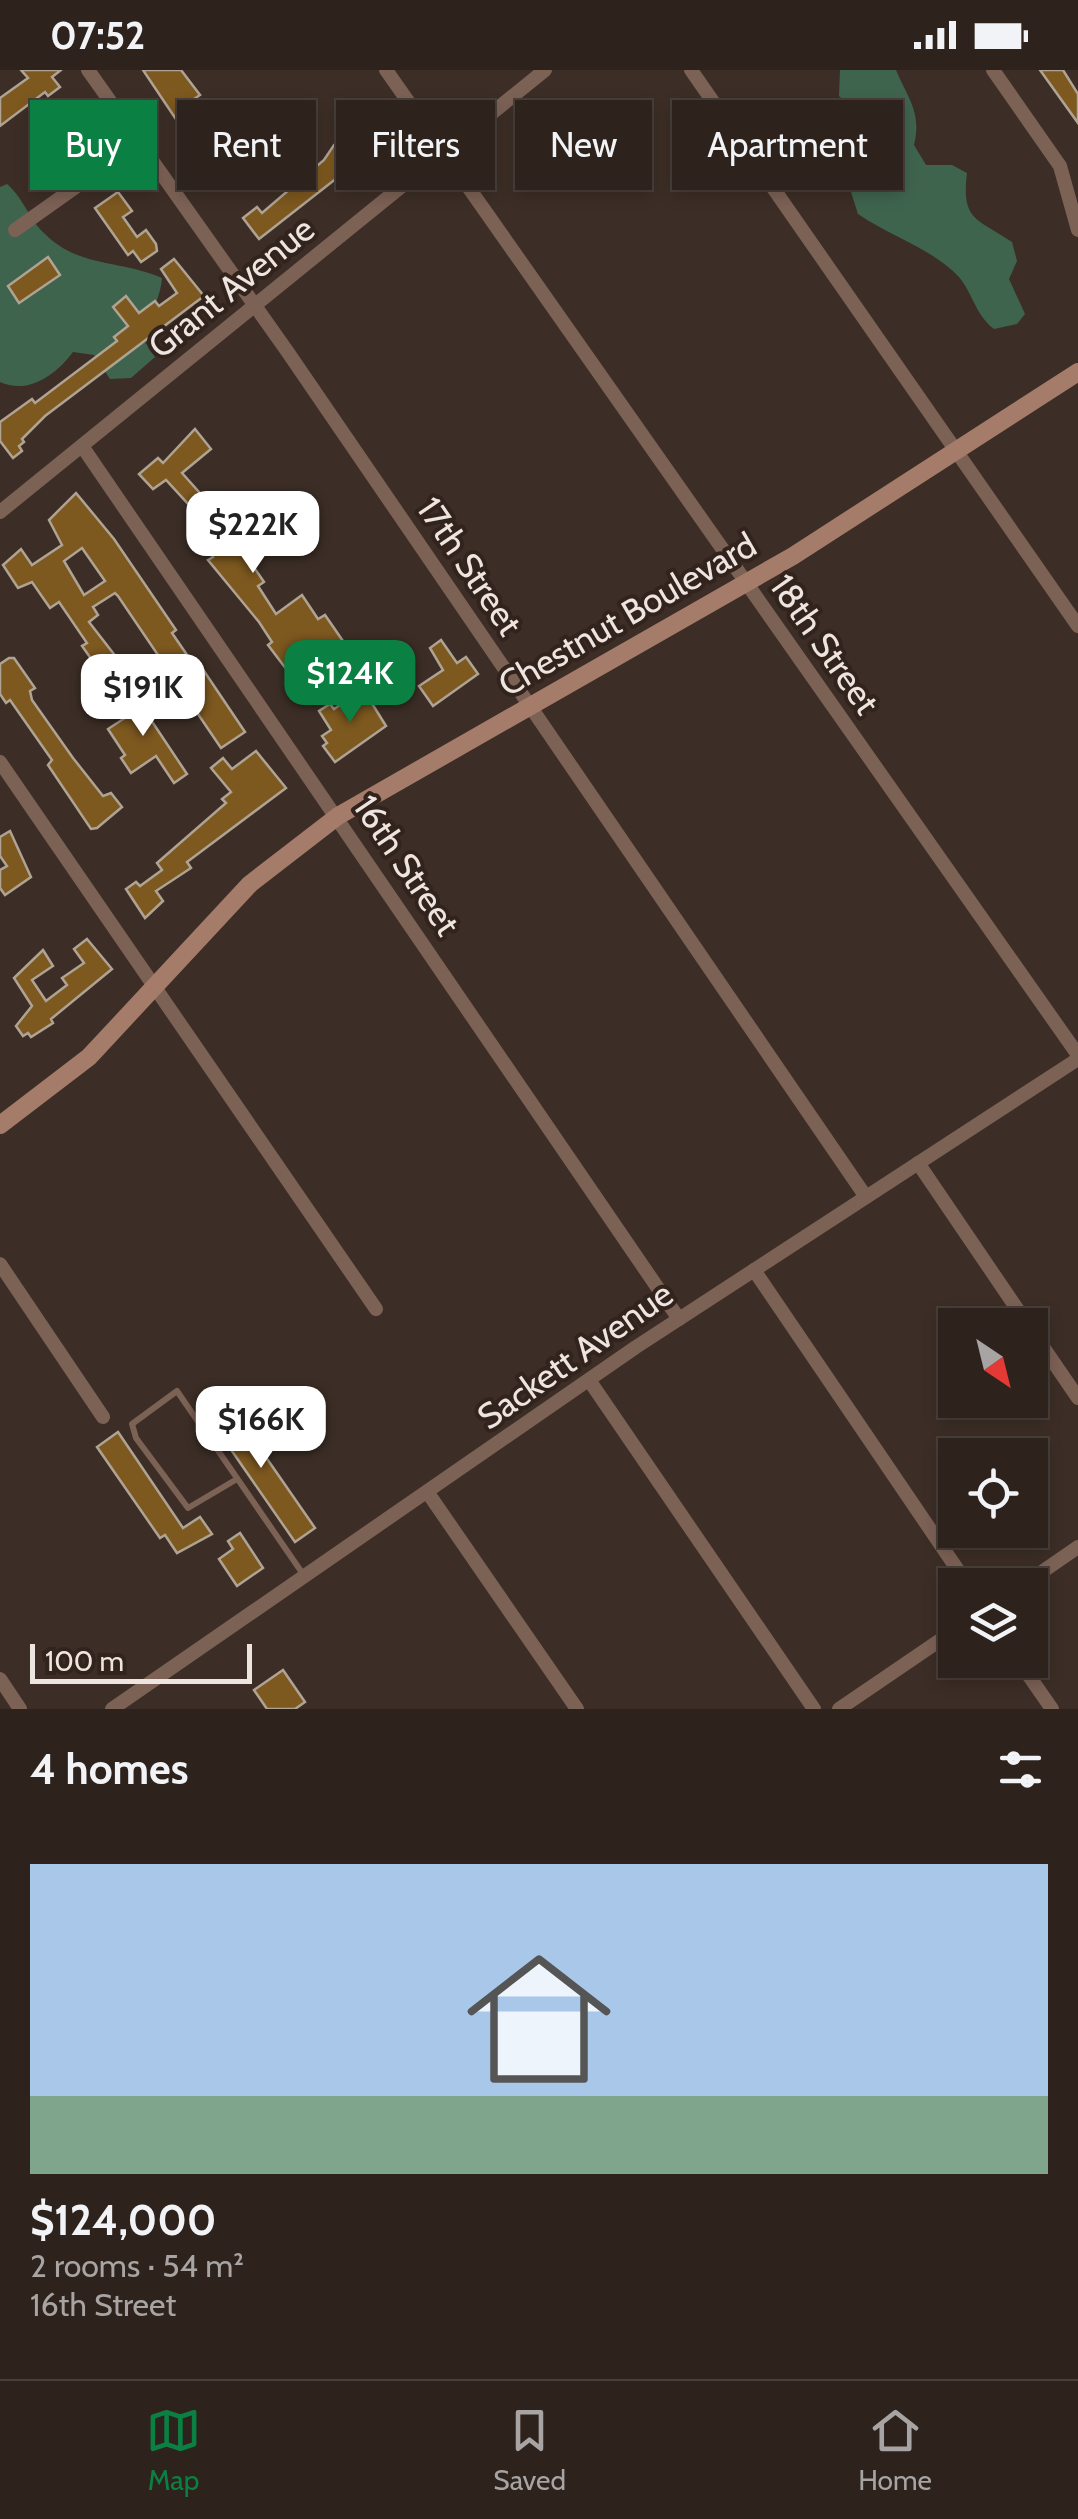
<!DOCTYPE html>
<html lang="en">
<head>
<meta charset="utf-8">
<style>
  :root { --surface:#2d221c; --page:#352a25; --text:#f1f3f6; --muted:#a7a4a3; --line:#483f3b; --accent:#0b8043 }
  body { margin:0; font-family:Cabin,sans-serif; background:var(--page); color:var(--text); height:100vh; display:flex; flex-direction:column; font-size:38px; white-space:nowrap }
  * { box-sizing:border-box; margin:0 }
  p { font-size:32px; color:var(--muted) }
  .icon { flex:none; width:55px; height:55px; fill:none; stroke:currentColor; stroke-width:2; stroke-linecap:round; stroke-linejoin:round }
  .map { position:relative; height:1639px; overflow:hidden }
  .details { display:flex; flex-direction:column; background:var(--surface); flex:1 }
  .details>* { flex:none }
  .top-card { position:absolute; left:30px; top:30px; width:1020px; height:90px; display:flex; gap:20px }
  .needle { width:65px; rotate:145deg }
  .buttons { position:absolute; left:938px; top:1238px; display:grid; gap:20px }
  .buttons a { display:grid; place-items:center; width:110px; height:110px; border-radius:0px; background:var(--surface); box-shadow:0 5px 15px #0003,0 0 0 2px var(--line); font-size:50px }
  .scale { position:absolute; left:30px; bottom:25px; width:222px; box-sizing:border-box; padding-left:10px; border:5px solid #eee5e0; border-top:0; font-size:28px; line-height:35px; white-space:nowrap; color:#eee5e0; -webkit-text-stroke:8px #32241d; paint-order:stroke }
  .price { position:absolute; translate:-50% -85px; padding:0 22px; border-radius:20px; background:#fff; color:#222; font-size:32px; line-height:65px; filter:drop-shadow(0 2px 5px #0008) }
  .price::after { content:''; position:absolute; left:50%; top:60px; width:30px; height:22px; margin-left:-15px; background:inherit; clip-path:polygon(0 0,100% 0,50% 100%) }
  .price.on { background:var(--accent); color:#fff }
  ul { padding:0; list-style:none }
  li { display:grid; align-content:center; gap:20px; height:530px; padding:0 30px }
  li+li { border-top:2px solid var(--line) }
  li span { display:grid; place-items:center; height:310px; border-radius:0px; color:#555 }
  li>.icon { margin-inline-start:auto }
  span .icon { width:180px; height:180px; fill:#fffc; stroke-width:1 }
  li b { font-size:42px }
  h2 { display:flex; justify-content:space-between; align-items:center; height:120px; padding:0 30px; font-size:42px }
  .pill { padding:0 35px; border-radius:0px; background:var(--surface); box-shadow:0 5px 15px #0003,0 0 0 2px var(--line); font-size:35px; line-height:90px }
  .pill.on { background:var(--accent); color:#fff }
  .status { display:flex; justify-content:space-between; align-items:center; height:70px; padding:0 50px; background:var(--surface); direction:ltr }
  .status svg { height:28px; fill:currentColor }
  .tabs { display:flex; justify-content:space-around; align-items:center; height:140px; border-top:2px solid var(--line); background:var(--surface); font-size:28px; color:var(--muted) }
  .tabs a { display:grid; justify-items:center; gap:5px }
  .tabs .on { color:var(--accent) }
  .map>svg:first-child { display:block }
  .green { fill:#3f644e }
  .building { fill:#7d581f; stroke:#afa394; stroke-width:2.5; fill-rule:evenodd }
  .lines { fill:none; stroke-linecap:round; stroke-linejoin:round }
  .lane { stroke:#7c6155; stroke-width:6 }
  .street { stroke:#7c6155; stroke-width:14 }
  .secondary { stroke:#a57c69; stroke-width:18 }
  .labels { text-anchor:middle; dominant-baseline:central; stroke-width:8; stroke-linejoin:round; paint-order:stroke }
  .street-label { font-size:35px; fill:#eee5e0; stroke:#32241d }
</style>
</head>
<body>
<div class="status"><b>07:52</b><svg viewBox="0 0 49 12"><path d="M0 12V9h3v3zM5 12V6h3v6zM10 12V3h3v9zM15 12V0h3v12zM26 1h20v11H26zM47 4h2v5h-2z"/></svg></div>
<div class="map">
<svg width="1078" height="1639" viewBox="0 0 1078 1639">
  <rect width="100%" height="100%" fill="#3c2e26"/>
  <g class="green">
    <path d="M840,0H896C908,29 922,42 914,75L926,95H952L967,103C961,151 977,148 1012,172L1017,191L1009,209L1025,244L1017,254L994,259C975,244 973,224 959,207C933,179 890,166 858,144L851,122C890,80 876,62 839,26Z"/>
    <path d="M7,114C25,130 29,150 45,164C79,198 122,190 162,208C160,233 147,245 143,269L155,287L131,308L110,309L94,285L73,282C56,305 28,325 0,312V117Z"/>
  </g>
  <g class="building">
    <path d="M21,0H61L52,7L60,17L48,26L45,22L0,56V28L28,8Z"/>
    <path d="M143,0H181L200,25L191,31L214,59L240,40L251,55L200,85Z"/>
    <path d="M1040,0H1063L1078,24V53Z"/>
    <path d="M363,30L395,72L384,81L379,75L259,169L243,148L257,137L262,143L324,90L334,75L354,58L358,50L350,41Z"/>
    <path d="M66,55L69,60L74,56L82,68L42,100L35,89L57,74L51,66Z"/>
    <path d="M118,122L132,141L123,147L137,167L146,160L156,174L157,181L141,192L133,181L128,185L95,138Z"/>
    <path d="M48,187L60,205L19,233L8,216Z"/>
    <path d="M174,189L204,226L45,346L22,369L24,372L19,376L22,381L13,388L0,371V352L32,329L35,333L117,271L114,267L128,256L113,237L126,226L139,243L155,231L159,236L177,223L161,199Z"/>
    <path d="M195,359L211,379L182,403L224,450L216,456L230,476L238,484L271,462L279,474L251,493L264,512L258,516L276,544L302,525L318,549L325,545L356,590L342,599L336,590L301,615L296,612L268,575L272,572L259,552L208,490L213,487L191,455L201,448L166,410L153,419L139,404L158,388L163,393Z"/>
    <path d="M76,423L114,469L176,560L172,563L196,598L200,595L245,662L221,678L118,526L115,523L93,537L98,545L89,552L127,601L114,610L98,586L92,590L82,576L87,573L59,532L50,538L32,512L18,518L3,495L21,479L32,495L62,475L49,450ZM82,478L105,511L84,525L64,491Z"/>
    <path d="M441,570L457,593L466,587L478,604L433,636L419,616L443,600L430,578Z"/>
    <path d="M9,588H14L35,618L30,621L32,630L73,688L103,726L111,723L122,737L97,758L91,759L48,695L52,690L10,630L6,633L0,624V594Z"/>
    <path d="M397,589L410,609L393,620L380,601Z"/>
    <path d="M129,617L187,704L174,713L156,686L131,703L121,688L125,685L108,659L128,646L115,626Z"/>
    <path d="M363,619L386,656L335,692L323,676L327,673L322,666L331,660L319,641L330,634L334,639Z"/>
    <path d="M256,681L286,718L187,792L191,798L156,821L163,831L145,848L126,819L136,812L140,816L162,800L157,793L226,733L222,729L231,722L211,698L223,688L232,699Z"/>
    <path d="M10,761L31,807L5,825L0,818V800L7,796L0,786V767Z"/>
    <path d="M87,869L112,899L51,949L53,953L31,967L28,963L23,966L16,956L32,936L14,908L43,880L53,896L32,910L46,931L67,915L62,908L84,893L74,879Z"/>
    <path d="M227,1331L315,1458L295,1472L207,1345Z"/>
    <path d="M118,1362L183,1458L200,1447L212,1464L177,1483L165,1465L160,1468L97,1377Z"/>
    <path d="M240,1463L263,1498L237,1516L219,1489L233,1479L228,1471Z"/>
    <path d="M283,1600L305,1632L295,1639H267L254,1620Z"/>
  </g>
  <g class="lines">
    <path class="lane" d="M237,1409L188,1438L136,1368L132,1354L177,1321L305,1507"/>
    <g class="street">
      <path d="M88,0L287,281L866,1127"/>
      <path d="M386,0L1078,985"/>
      <path d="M691,0L1078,556"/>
      <path d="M993,0L1060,96L1078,160"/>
      <path d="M15,160L139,72"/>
      <path d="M82,376L679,1249"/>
      <path d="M0,442L545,0"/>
      <path d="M0,692L376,1239"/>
      <path d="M918,1093L1028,1255"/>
      <path d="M0,1194L103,1347"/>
      <path d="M754,1200L968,1515"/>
      <path d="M1030,1258L1078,1328"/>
      <path d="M589,1310L814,1639"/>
      <path d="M428,1423L577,1639"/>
      <path d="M1023,1515L1078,1477"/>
      <path d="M1018,1590L1052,1639"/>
      <path d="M0,1609L20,1639"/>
      <path d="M112,1639L636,1277L1078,989"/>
      <path d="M839,1639L955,1560"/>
    </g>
    <path class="secondary" d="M0,1055L89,987L250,814L338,746L793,486L1078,302"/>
  </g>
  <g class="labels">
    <g class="street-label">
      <text transform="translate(231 217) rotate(-39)">Grant Avenue</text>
      <text transform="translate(470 496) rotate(56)">17th Street</text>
      <text transform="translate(627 544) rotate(-30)">Chestnut Boulevard</text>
      <text transform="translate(825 574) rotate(55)">18th Street</text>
      <text transform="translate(407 795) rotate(56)">16th Street</text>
      <text transform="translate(575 1285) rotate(-35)">Sackett Avenue</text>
    </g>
  </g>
</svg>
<div class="buttons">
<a><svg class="needle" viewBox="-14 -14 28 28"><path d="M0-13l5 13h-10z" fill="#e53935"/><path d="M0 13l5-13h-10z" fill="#a7a4a3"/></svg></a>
<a><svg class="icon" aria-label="locate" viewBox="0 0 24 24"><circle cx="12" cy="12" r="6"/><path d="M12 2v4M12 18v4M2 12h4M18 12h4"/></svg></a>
<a><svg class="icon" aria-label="layers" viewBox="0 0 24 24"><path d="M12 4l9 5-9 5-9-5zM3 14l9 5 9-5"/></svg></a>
</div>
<div class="scale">100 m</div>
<b class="price" style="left:253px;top:506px">$222K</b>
<b class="price on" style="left:350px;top:655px">$124K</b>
<b class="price" style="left:143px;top:669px">$191K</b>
<b class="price" style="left:261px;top:1401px">$166K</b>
<div class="top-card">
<a class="pill on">Buy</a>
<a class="pill">Rent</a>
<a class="pill">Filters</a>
<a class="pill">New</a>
<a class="pill">Apartment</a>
</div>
</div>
<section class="details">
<h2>4 homes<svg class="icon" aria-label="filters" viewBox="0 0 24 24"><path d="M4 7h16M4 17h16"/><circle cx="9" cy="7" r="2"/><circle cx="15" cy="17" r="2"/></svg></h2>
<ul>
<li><span style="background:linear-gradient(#a9c7e8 75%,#7fa58c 0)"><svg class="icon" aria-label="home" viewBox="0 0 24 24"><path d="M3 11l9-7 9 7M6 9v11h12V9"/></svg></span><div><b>$124,000</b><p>2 rooms · 54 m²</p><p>16th Street</p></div></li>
</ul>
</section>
<nav class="tabs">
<a class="on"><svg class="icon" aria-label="map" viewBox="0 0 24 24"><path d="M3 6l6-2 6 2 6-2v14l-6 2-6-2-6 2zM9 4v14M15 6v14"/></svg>Map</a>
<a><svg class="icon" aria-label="saved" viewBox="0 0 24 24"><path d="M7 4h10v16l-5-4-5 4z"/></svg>Saved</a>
<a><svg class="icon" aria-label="home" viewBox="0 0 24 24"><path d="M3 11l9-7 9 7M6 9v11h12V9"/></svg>Home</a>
</nav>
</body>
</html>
